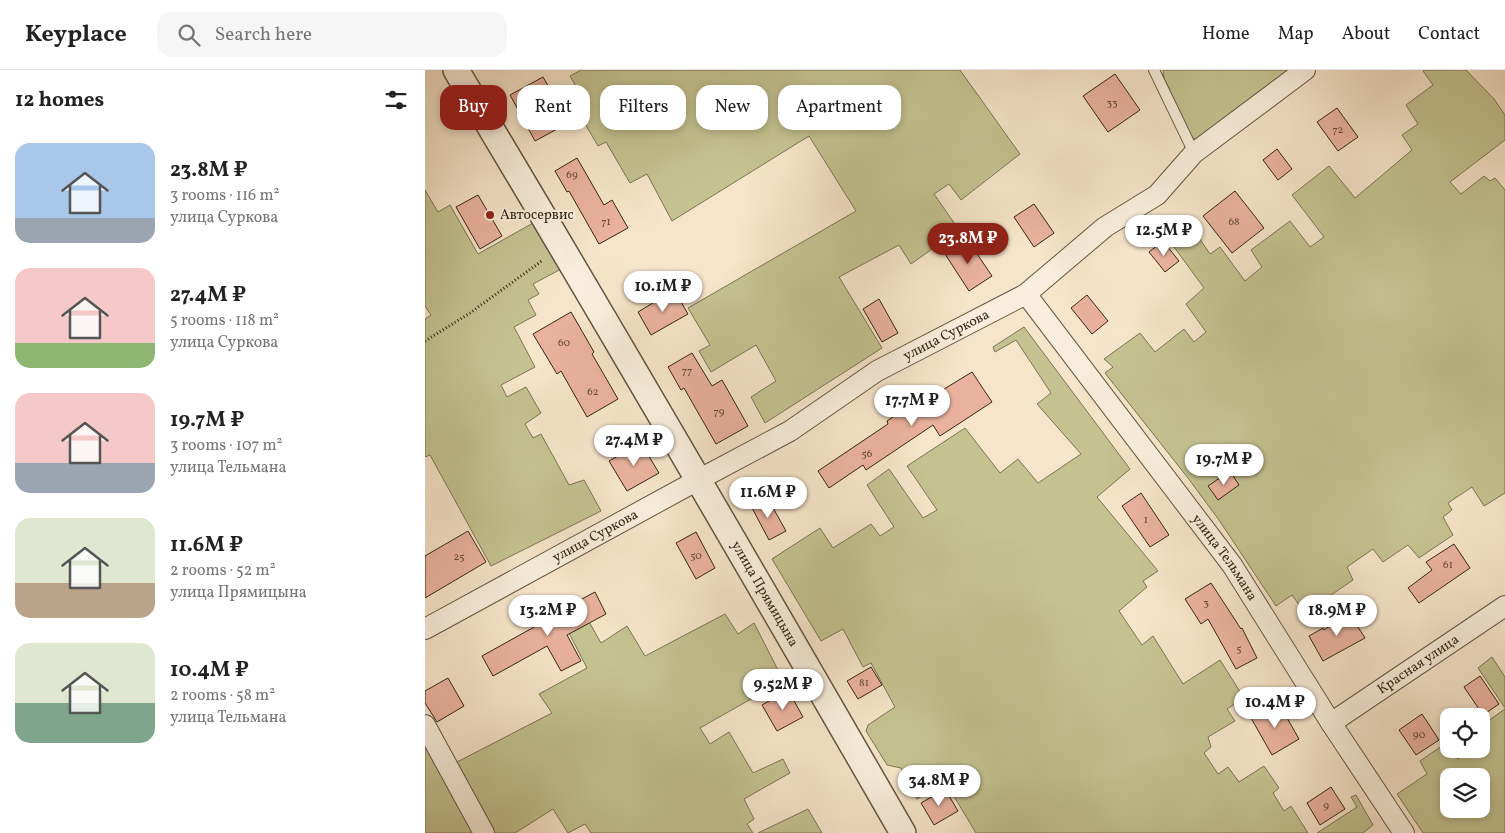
<!DOCTYPE html>
<html lang="en">
<head>
<meta charset="utf-8">
<style>
  :root { --surface:#fff; --page:#f6f6f6; --text:#222; --muted:#767676; --line:#e0e0e0; --accent:#8f2418 }
  body { margin:0; font-family:Vollkorn,serif; background:var(--page); color:var(--text); height:100vh; display:flex; flex-direction:column; font-size:19px; white-space:nowrap }
  * { box-sizing:border-box; margin:0 }
  p { font-size:16px; color:var(--muted) }
  .icon { flex:none; width:28px; height:28px; fill:none; stroke:currentColor; stroke-width:2; stroke-linecap:round; stroke-linejoin:round }
  .map { position:relative; flex:1; overflow:hidden }
  .details { display:flex; flex-direction:column; background:var(--surface); width:425px }
  .details>* { flex:none }
  .banner { position:absolute; left:15px; top:15px; width:475px; height:45px; display:flex; gap:10px }
  .buttons { position:absolute; left:1015px; top:638px; display:grid; gap:10px }
  .buttons a { display:grid; place-items:center; width:50px; height:50px; border-radius:10px; background:var(--surface); box-shadow:0 2px 8px #0003; font-size:25px }
  .price { position:absolute; translate:-50% -42px; padding:0 11px; border-radius:18px; background:#fff; color:#222; font-size:16px; line-height:32px; filter:drop-shadow(0 1px 2px #0008) }
  .price::after { content:''; position:absolute; left:50%; top:30px; width:15px; height:11px; margin-left:-8px; background:inherit; clip-path:polygon(0 0,100% 0,50% 100%) }
  .price.current { background:var(--accent); color:#fff }
  ul { padding:0; list-style:none }
  li { display:flex; align-items:center; gap:15px; height:125px; padding:0 15px }
  li span { display:grid; place-items:center; flex:none; width:140px; height:100px; border-radius:15px; color:#555 }
  li>.icon { margin-inline-start:auto }
  span .icon { width:60px; height:60px; fill:#fffc; stroke-width:1 }
  li b { font-size:21px }
  h2 { display:flex; justify-content:space-between; align-items:center; height:60px; padding:0 15px; font-size:21px }
  .tag { padding:0 18px; border-radius:15px; background:var(--surface); box-shadow:0 2px 8px #0003; font-size:18px; line-height:45px }
  .tag.current { background:var(--accent); color:#fff }
  header { display:flex; align-items:center; gap:30px; box-sizing:border-box; height:70px; padding:0 25px; background:var(--surface); border-bottom:1px solid var(--line) }
  header strong { font-size:24px }
  nav { display:flex; gap:28px; margin-inline-start:auto; font-size:18px }
  .search { width:350px; height:45px; background:var(--page); display:flex; align-items:center; gap:12px; box-sizing:border-box; padding:0 18px; border-radius:15px; color:var(--muted); font-size:19px }
  main { display:flex; flex:1; min-height:0 }
  .map>svg:first-child { display:block }
  .green { fill:#c4c291; stroke:#7c7452; fill-rule:evenodd }
  .building { fill:#eab29e; stroke:#342614 }
  .lines { fill:none; stroke-linecap:round; stroke-linejoin:round }
  .service-casing { stroke:#645642; stroke-width:12 }
  .minor-casing { stroke:#645642; stroke-width:22 }
  .tertiary-casing { stroke:#645642; stroke-width:28 }
  .path { stroke:#342614; stroke-width:3; stroke-dasharray:1 2.5; stroke-linecap:butt }
  .service { stroke:#f9eedd; stroke-width:10 }
  .minor { stroke:#f9eedd; stroke-width:20 }
  .tertiary { stroke:#f9eedd; stroke-width:25 }
  .poi-dot { fill:#8f2418; stroke:#f9eedd; stroke-width:2 }
  .labels { text-anchor:middle; dominant-baseline:central; stroke-width:4.5; stroke-linejoin:round; paint-order:stroke }
  .number-label { font-size:11px; fill:#624936 }
  .poi-label { font-size:14px; fill:#342614; stroke:#f9eedd; text-anchor:start }
  .street-label { font-size:14px; fill:#342614; stroke:#f9eedd }
</style>
</head>
<body>
<header>
<strong>Keyplace</strong>
<div class="search"><svg class="icon" aria-label="search" viewBox="0 0 24 24"><circle cx="10" cy="10" r="6"/><path d="M15 15l6 6"/></svg>Search here</div>
<nav><a>Home</a><a>Map</a><a>About</a><a>Contact</a></nav>
</header>
<main>
<section class="details">
<h2>12 homes<svg class="icon" aria-label="filters" viewBox="0 0 24 24"><path d="M4 7h16M4 17h16"/><circle cx="9" cy="7" r="2"/><circle cx="15" cy="17" r="2"/></svg></h2>
<ul>
<li><span style="background:linear-gradient(#a9c7e8 75%,#9aa5b1 0)"><svg class="icon" aria-label="home" viewBox="0 0 24 24"><path d="M3 11l9-7 9 7M6 9v11h12V9"/></svg></span><div><b>23.8M ₽</b><p>3 rooms · 116 m²</p><p>улица Суркова</p></div></li>
<li><span style="background:linear-gradient(#f6c9c9 75%,#8fb573 0)"><svg class="icon" aria-label="home" viewBox="0 0 24 24"><path d="M3 11l9-7 9 7M6 9v11h12V9"/></svg></span><div><b>27.4M ₽</b><p>5 rooms · 118 m²</p><p>улица Суркова</p></div></li>
<li><span style="background:linear-gradient(#f6c9c9 70%,#9aa5b1 0)"><svg class="icon" aria-label="home" viewBox="0 0 24 24"><path d="M3 11l9-7 9 7M6 9v11h12V9"/></svg></span><div><b>19.7M ₽</b><p>3 rooms · 107 m²</p><p>улица Тельмана</p></div></li>
<li><span style="background:linear-gradient(#dfe7d0 65%,#b9a48a 0)"><svg class="icon" aria-label="home" viewBox="0 0 24 24"><path d="M3 11l9-7 9 7M6 9v11h12V9"/></svg></span><div><b>11.6M ₽</b><p>2 rooms · 52 m²</p><p>улица Прямицына</p></div></li>
<li><span style="background:linear-gradient(#dfe7d0 60%,#7fa58c 0)"><svg class="icon" aria-label="home" viewBox="0 0 24 24"><path d="M3 11l9-7 9 7M6 9v11h12V9"/></svg></span><div><b>10.4M ₽</b><p>2 rooms · 58 m²</p><p>улица Тельмана</p></div></li>
</ul>
</section>
<div class="map">
<svg width="1080" height="763" viewBox="0 0 1080 763">
  <rect width="100%" height="100%" fill="#f6e5ca"/>
  <filter id="stains"><feTurbulence type="fractalNoise" baseFrequency=".004" numOctaves="4"/><feColorMatrix values="0 0 0 0 .2 0 0 0 0 .09 0 0 0 0 .02 0 0 0 .5 -.17"/></filter>
  <radialGradient id="worn" r=".72"><stop offset=".6" stop-color="#630" stop-opacity="0"/><stop offset="1" stop-color="#630" stop-opacity=".3"/></radialGradient>
  <g class="green">
    <path d="M156,0H535L595,84L536,130L524,114L509,124L534,160L486,194L474,175L414,207L457,278L340,353L326,327L351,311L331,275L286,302L274,281L285,275L263,238L431,141L384,66L247,151L222,104L205,113L181,72L173,76L145,28L155,23L145,6Z"/>
    <path d="M738,0H869L777,70L766,68L739,8Z"/>
    <path d="M1000,0H1041L1069,29L1080,45V70L1025,112L1036,124L1059,106L1065,111L1070,108L1080,120V423L1059,436L1047,417L1023,433L1027,440L1018,447L1028,465L994,488L983,475L958,492L948,479L922,497L928,510L880,543L867,525L851,536L794,450L763,408L680,303L688,297L679,289L715,263L730,282L759,259L769,272L781,262L761,234L779,218L741,166L761,149L785,184L795,177L820,211L837,197L826,180L865,151L885,177L899,167L867,125L904,96L930,128L987,80L977,65L993,54L981,35L1008,15L998,1Z"/>
    <path d="M0,120L13,142L25,135L53,184L108,153L136,199L108,214L114,224L103,230L111,245L89,257L110,297L76,315L82,327L101,317L116,343L100,354L108,368L116,364L144,415L159,410L176,441L66,496L5,385L0,387V249L6,245L0,236Z"/>
    <path d="M599,257L705,399L672,427L733,501L718,511L722,517L694,541L717,575L728,566L758,614L795,590L819,628L802,639L810,651L783,667L786,677L779,683L793,704L803,697L814,712L839,696L854,718L848,723L859,741L866,736L883,763H551L521,713L492,729L476,698L462,695L441,661L443,655L470,637L446,593L438,597L418,559L396,571L347,489L395,458L408,478L446,454L455,466L469,457L442,415L464,399L498,448L512,440L482,396L540,358L575,403L593,389L613,413L656,384L612,334L626,323L591,270L570,282L568,277Z"/>
    <path d="M150,527L176,573L202,556L220,586L300,544L313,564L329,553L354,602L329,616L333,625L275,658L285,674L304,662L328,703L358,689L365,703L319,729L329,749L322,754L328,763H166L160,754L143,763L128,739L90,763H68L30,693L127,643L114,624L162,598L132,540Z"/>
    <path d="M1067,587L1080,607V638L1053,598Z"/>
    <path d="M1080,639V763H998L972,724L1002,704L995,691L1021,673L1024,679H1025L1033,689L1048,679H1056V673L1062,668L1056,656ZM1024,706H1056V739H1024Z"/>
    <path d="M0,674L50,763H0Z"/>
    <path d="M931,725L948,755L938,763H892L932,737L926,727Z"/>
    <path d="M383,739L397,763H333Z"/>
  </g>
  <g class="building">
    <path d="M690,4L715,40L683,62L658,26Z"/>
    <path d="M118,7L130,28L120,33L134,58L110,71L85,25Z"/>
    <path d="M912,38L933,67L913,81L892,52Z"/>
    <path d="M852,79L867,99L853,110L838,90Z"/>
    <path d="M152,88L179,135L187,130L203,158L174,174L144,121L142,122L130,101Z"/>
    <path d="M810,121L839,158L807,183L778,146Z"/>
    <path d="M53,125L77,166L55,179L31,137Z"/>
    <path d="M609,134L629,163L609,177L589,147Z"/>
    <path d="M542,169L567,206L544,221L520,184Z"/>
    <path d="M738,171L754,191L740,202L724,182Z"/>
    <path d="M249,220L263,244L226,265L213,242Z"/>
    <path d="M662,225L683,251L667,264L646,238Z"/>
    <path d="M454,229L473,263L457,272L438,239Z"/>
    <path d="M146,242L169,282L167,284L193,329L162,347L136,301L132,304L108,264Z"/>
    <path d="M267,283L287,316L297,310L323,356L291,374L259,318L256,320L243,297Z"/>
    <path d="M547,302L567,332L515,366L508,355L441,400L438,395L404,418L393,401L463,354L462,351L481,338L483,341Z"/>
    <path d="M216,373L234,403L202,421L184,391Z"/>
    <path d="M805,401L814,415L793,430L783,416Z"/>
    <path d="M716,423L744,465L725,477L697,436Z"/>
    <path d="M342,427L361,461L344,470L326,436Z"/>
    <path d="M43,461L61,492L0,528V486Z"/>
    <path d="M271,462L290,498L271,509L251,473Z"/>
    <path d="M1029,474L1045,498L994,533L983,518L1007,500L1001,492Z"/>
    <path d="M786,513L816,559L817,558L832,588L811,599L783,549L776,554L760,529Z"/>
    <path d="M170,522L181,544L142,565L156,591L136,601L122,576L68,606L57,586L111,556L110,554Z"/>
    <path d="M924,543L940,568L898,591L884,566L898,558L899,560Z"/>
    <path d="M446,597L457,615L433,629L422,611Z"/>
    <path d="M1055,606L1074,634L1058,645L1039,617Z"/>
    <path d="M23,608L39,636L12,652L0,633V621Z"/>
    <path d="M363,620L378,647L352,661L337,635Z"/>
    <path d="M853,632L874,669L847,685L826,648Z"/>
    <path d="M997,644L1014,670L991,685L974,660Z"/>
    <path d="M906,717L920,739L895,755L882,733Z"/>
    <path d="M520,719L533,741L509,755L496,733Z"/>
  </g>
  <g class="lines">
    <g class="service-casing">
      <path id="service" d="M729,0L769,83"/>
    </g>
    <g class="minor-casing">
      <g id="minor">
        <path id="s1" d="M601,224L807,495L906,653L979,763"/>
        <path id="s2" d="M0,559L273,410L365,361L452,301L601,224L680,157L732,125L769,83L880,0"/>
        <path id="s3" d="M906,653L1080,536"/>
        <path d="M0,655L59,763"/>
      </g>
    </g>
    <g class="tertiary-casing">
      <g id="tertiary">
        <path id="s4" d="M31,0C183,253 331,508 478,763"/>
      </g>
    </g>
    <path class="path" d="M0,271L45,243L118,190"/>
    <use href="#service" class="service"/>
    <use href="#minor" class="minor"/>
    <use href="#tertiary" class="tertiary"/>
  </g>
  <circle class="poi-dot" cx="65" cy="145" r="5"/>
  <g class="labels">
    <g class="number-label">
      <text x="687" y="33">33</text>
      <text x="913" y="60">72</text>
      <text x="147" y="105">69</text>
      <text x="181" y="152">71</text>
      <text x="809" y="152">68</text>
      <text x="139" y="273">60</text>
      <text x="262" y="301">77</text>
      <text x="168" y="322">62</text>
      <text x="294" y="342">79</text>
      <text x="442" y="384">56</text>
      <text x="721" y="450">1</text>
      <text x="271" y="486">50</text>
      <text x="34" y="487">25</text>
      <text x="1023" y="495">61</text>
      <text x="781" y="533">3</text>
      <text x="814" y="579">5</text>
      <text x="439" y="613">81</text>
      <text x="994" y="665">90</text>
      <text x="901" y="736">9</text>
    </g>
    <g class="poi-label">
      <text x="75" y="145">Автосервис</text>
    </g>
    <g class="street-label">
      <text stroke="none"><textPath href="#s2" startOffset="599">улица Суркова</textPath></text>
      <text stroke="none"><textPath href="#s2" startOffset="194">улица Суркова</textPath></text>
      <text stroke="none"><textPath href="#s1" startOffset="330">улица Тельмана</textPath></text>
      <text stroke="none"><textPath href="#s4" startOffset="608">улица Прямицына</textPath></text>
      <text stroke="none"><textPath href="#s3" startOffset="105">Красная улица</textPath></text>
    </g>
  </g>
  <rect width="100%" height="100%" filter="url(#stains)"/>
  <rect width="100%" height="100%" fill="url(#worn)"/>
</svg>
<div class="buttons">
<a><svg class="icon" aria-label="locate" viewBox="0 0 24 24"><circle cx="12" cy="12" r="6"/><path d="M12 2v4M12 18v4M2 12h4M18 12h4"/></svg></a>
<a><svg class="icon" aria-label="layers" viewBox="0 0 24 24"><path d="M12 4l9 5-9 5-9-5zM3 14l9 5 9-5"/></svg></a>
</div>
<b class="price" style="left:739px;top:187px">12.5M ₽</b>
<b class="price current" style="left:543px;top:195px">23.8M ₽</b>
<b class="price" style="left:238px;top:243px">10.1M ₽</b>
<b class="price" style="left:487px;top:357px">17.7M ₽</b>
<b class="price" style="left:209px;top:397px">27.4M ₽</b>
<b class="price" style="left:799px;top:416px">19.7M ₽</b>
<b class="price" style="left:343px;top:449px">11.6M ₽</b>
<b class="price" style="left:123px;top:567px">13.2M ₽</b>
<b class="price" style="left:912px;top:567px">18.9M ₽</b>
<b class="price" style="left:358px;top:641px">9.52M ₽</b>
<b class="price" style="left:850px;top:659px">10.4M ₽</b>
<b class="price" style="left:514px;top:737px">34.8M ₽</b>
<div class="banner">
<a class="tag current">Buy</a>
<a class="tag">Rent</a>
<a class="tag">Filters</a>
<a class="tag">New</a>
<a class="tag">Apartment</a>
</div>
</div>
</main>
</body>
</html>
